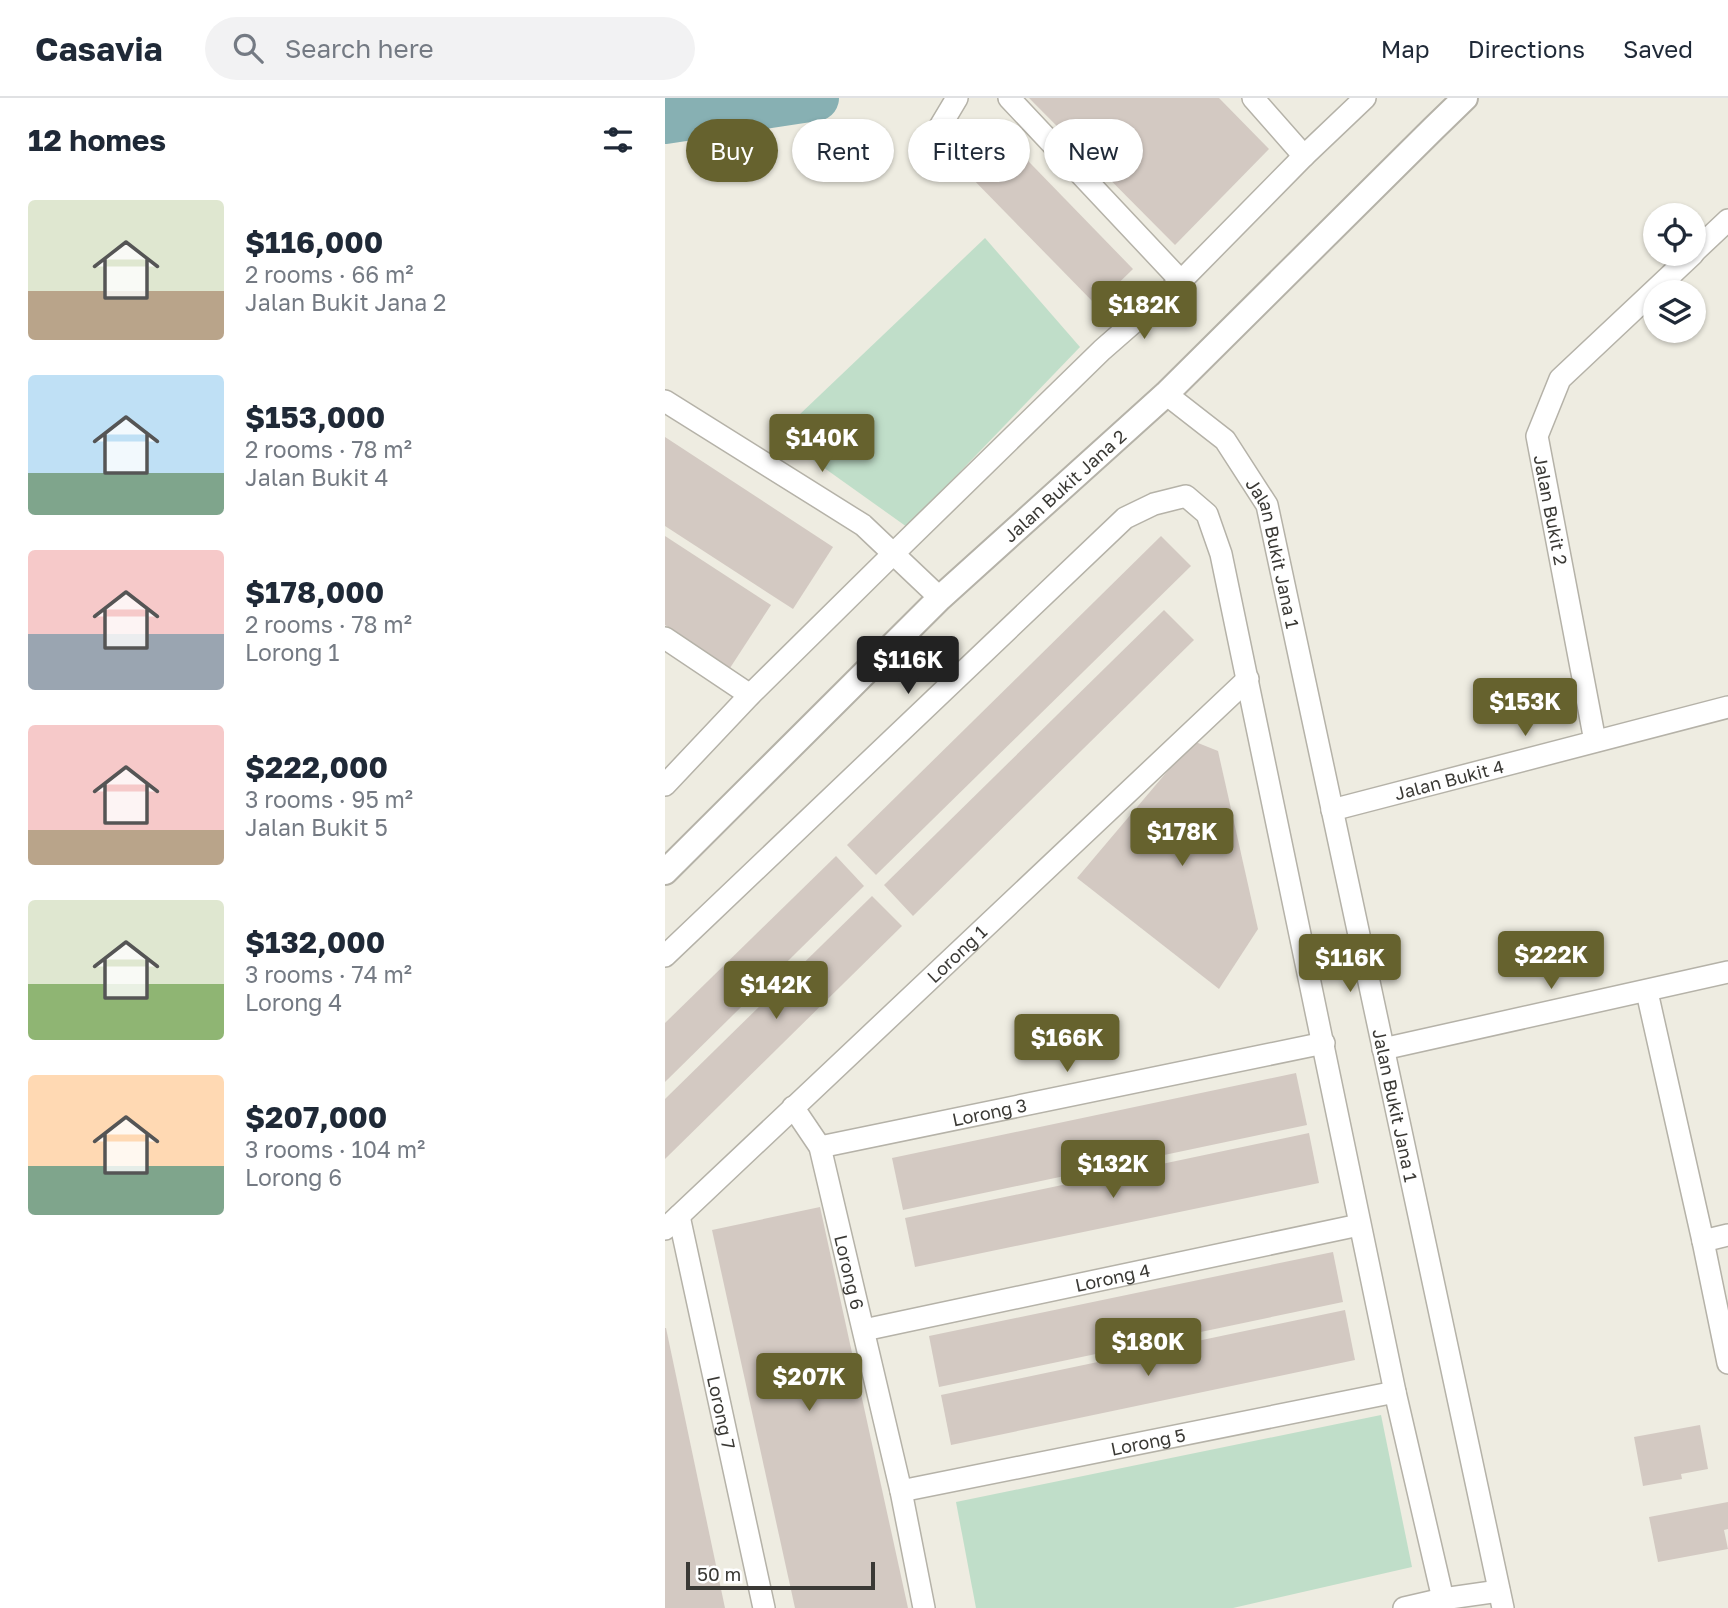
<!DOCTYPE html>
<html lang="en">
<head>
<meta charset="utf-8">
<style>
  :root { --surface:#fff; --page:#f2f2f3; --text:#1f2937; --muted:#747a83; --line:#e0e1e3; --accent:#66622e }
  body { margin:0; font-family:"Golos Text",sans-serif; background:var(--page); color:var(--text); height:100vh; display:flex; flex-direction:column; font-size:26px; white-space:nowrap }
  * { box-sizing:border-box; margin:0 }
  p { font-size:23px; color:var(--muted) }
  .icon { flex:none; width:38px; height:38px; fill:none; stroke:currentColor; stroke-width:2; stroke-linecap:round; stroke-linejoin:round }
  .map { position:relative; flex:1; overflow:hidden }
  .drawer { display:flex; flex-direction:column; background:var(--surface); width:665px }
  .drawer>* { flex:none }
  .hud { position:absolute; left:21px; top:21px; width:665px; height:63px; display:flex; gap:14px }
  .tools { position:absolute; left:978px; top:105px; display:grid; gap:14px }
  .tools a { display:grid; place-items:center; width:63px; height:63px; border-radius:50%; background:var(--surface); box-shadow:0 2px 5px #0004; font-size:35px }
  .scale { position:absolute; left:21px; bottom:18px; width:189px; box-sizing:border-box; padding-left:7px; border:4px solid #3a3935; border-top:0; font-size:19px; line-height:24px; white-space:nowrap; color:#3a3935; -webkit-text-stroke:5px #fff; paint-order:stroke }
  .price { position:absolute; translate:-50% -60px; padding:0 16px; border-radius:7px; background:var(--accent); color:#fff; font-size:23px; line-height:46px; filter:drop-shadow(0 2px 4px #0008) }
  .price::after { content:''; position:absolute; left:50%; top:42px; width:21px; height:16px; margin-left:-10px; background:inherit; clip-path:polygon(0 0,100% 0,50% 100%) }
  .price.on { background:#222; color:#fff }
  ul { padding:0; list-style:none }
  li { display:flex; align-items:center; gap:21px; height:175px; padding:0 28px }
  li span { display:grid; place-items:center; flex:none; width:196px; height:140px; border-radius:7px; color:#555 }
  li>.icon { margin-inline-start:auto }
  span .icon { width:84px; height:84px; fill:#fffc; stroke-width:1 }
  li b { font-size:30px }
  h2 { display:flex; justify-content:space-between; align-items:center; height:84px; padding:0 28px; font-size:30px }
  .chip { padding:0 24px; border-radius:32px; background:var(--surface); box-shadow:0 2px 5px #0004; font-size:24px; line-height:63px }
  .chip.on { background:var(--accent); color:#fff }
  header { display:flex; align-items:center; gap:42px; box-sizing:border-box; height:98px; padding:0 35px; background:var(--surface); border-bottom:2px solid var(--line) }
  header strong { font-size:33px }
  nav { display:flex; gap:38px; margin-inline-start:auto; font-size:24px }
  .search { width:490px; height:63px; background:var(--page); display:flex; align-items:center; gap:18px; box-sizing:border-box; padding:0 24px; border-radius:38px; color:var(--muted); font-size:26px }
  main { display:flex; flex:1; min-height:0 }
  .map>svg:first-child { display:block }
  .green { fill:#c0dec9 }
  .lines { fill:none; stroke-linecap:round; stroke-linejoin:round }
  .river { stroke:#87b0b3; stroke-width:46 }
  .building { fill:#d3c9c2 }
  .minor-casing { stroke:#b5b2a8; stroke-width:24 }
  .tertiary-casing { stroke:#b5b2a8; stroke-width:28 }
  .minor { stroke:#fff; stroke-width:21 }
  .tertiary { stroke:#fff; stroke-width:24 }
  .labels { text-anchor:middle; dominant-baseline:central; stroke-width:5; stroke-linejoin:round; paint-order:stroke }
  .street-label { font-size:18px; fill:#3a3935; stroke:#fff }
</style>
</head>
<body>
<header>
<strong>Casavia</strong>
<div class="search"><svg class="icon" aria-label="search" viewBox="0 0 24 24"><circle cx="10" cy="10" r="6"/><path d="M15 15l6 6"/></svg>Search here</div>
<nav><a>Map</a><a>Directions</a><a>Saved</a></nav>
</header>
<main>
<section class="drawer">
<h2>12 homes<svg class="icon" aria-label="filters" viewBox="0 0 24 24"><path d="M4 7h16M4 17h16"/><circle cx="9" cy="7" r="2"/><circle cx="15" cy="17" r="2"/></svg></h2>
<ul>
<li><span style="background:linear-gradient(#dfe7d0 65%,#b9a48a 0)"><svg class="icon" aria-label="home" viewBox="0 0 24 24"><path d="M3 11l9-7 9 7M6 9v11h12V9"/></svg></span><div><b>$116,000</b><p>2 rooms · 66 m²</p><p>Jalan Bukit Jana 2</p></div></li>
<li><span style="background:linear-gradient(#bfe0f5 70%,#7fa58c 0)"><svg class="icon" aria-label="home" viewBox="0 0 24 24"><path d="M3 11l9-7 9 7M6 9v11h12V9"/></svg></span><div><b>$153,000</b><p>2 rooms · 78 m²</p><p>Jalan Bukit 4</p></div></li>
<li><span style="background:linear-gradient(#f6c9c9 60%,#9aa5b1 0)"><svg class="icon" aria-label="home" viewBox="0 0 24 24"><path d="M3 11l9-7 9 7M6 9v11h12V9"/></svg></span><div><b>$178,000</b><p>2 rooms · 78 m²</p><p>Lorong 1</p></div></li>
<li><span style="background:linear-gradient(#f6c9c9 75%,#b9a48a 0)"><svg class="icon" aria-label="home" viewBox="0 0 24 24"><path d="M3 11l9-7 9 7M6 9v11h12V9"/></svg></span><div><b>$222,000</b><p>3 rooms · 95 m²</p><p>Jalan Bukit 5</p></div></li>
<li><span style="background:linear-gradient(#dfe7d0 60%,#8fb573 0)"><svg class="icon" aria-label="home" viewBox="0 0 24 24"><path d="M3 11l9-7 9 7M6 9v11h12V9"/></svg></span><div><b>$132,000</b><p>3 rooms · 74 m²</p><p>Lorong 4</p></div></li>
<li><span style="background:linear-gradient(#ffd9b3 65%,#7fa58c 0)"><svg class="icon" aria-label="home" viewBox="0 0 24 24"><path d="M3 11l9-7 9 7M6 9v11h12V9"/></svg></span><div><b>$207,000</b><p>3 rooms · 104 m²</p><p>Lorong 6</p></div></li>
</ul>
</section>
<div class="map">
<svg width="1063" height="1510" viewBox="0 0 1063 1510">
  <rect width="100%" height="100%" fill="#eeece1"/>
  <g class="green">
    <path d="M320,140L415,249L242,429L113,337Z"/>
    <path d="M716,1317L747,1469L568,1510H311L291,1404Z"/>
  </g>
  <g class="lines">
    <path class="river" d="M0,23L151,0"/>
  </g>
  <g class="building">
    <path d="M364,0H554L604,51L510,147Z"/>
    <path d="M337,36L468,171L431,207L300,73Z"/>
    <path d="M0,339L168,449L128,511L0,428Z"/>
    <path d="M0,438L106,507L65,570L0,527Z"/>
    <path d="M496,438L526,468L211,777L182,747Z"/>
    <path d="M499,512L529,542L248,818L219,787Z"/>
    <path d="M528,643L553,653L593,831L554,891L412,780Z"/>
    <path d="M171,758L199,788L0,984V925Z"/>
    <path d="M207,798L237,828L0,1061V1001Z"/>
    <path d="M631,975L642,1027L238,1112L227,1060Z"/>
    <path d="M644,1035L654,1085L250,1169L240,1120Z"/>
    <path d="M155,1109L243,1510H130L47,1132Z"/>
    <path d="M668,1154L678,1204L274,1289L264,1238Z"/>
    <path d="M680,1212L690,1262L286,1347L276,1297Z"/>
    <path d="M0,1230H1L60,1510H0Z"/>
    <path d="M1035,1327L1043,1371L1016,1376L1017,1381L978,1388L969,1339Z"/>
    <path d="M1063,1404V1431L1059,1432L1063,1451L993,1464L984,1419Z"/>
  </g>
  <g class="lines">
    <g class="minor-casing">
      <g id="minor">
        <path d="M344,0L516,183"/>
        <path d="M588,0L639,58"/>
        <path d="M261,52L292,0"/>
        <path d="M1029,154L1063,122"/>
        <path id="s1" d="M501,296L560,342L602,407L838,1510"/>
        <path d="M0,303L198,427L275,500"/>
        <path d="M0,540L85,597"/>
        <path d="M930,643L872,338L895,281L1028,156"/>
        <path d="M0,687L85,597L228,456L437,252L516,183L639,58L700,0"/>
        <path id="s2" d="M667,712L1063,609"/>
        <path d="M0,858L460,420L489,406L521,398L542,416L556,456L730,1294L778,1501"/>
        <path d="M982,894L1038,1143L1063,1265"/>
        <path d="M718,951L1063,874"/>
        <path id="s3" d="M128,1009L155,1049L236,1393L259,1510"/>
        <path id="s4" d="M155,1049L659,945"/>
        <path id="s5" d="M14,1118L99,1510"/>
        <path id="s6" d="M0,1131L583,581"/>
        <path d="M1038,1143L1063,1137"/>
        <path id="s7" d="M199,1232L694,1127"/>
        <path id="s8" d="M236,1393L730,1294"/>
        <path d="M739,1510L778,1501L834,1493"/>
      </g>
    </g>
    <g class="tertiary-casing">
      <g id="tertiary">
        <path id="s9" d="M0,774L275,500L501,296L768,31L800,0"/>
      </g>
    </g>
    <use href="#minor" class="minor"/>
    <use href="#tertiary" class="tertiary"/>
  </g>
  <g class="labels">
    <g class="street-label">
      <text stroke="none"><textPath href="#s9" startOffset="556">Jalan Bukit Jana 2</textPath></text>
      <text transform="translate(886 412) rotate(79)">Jalan Bukit 2</text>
      <text stroke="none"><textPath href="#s1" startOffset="200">Jalan Bukit Jana 1</textPath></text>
      <text stroke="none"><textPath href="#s2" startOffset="121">Jalan Bukit 4</textPath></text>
      <text stroke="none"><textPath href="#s6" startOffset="401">Lorong 1</textPath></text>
      <text stroke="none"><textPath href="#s1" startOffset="766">Jalan Bukit Jana 1</textPath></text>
      <text stroke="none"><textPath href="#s4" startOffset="173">Lorong 3</textPath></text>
      <text stroke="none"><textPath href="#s3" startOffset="177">Lorong 6</textPath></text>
      <text stroke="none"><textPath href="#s7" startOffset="254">Lorong 4</textPath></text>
      <text stroke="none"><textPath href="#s5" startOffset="201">Lorong 7</textPath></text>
      <text stroke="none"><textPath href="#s8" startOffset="252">Lorong 5</textPath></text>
    </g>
  </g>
</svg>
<div class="tools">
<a><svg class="icon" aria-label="locate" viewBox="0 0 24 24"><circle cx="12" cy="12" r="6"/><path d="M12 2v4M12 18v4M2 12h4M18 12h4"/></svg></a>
<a><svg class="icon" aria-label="layers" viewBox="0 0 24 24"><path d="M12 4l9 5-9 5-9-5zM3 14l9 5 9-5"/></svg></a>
</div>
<div class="scale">50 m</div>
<b class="price" style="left:479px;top:243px">$182K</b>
<b class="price" style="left:157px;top:376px">$140K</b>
<b class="price on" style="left:243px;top:598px">$116K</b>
<b class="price" style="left:860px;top:640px">$153K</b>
<b class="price" style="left:517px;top:770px">$178K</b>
<b class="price" style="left:886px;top:893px">$222K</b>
<b class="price" style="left:685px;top:896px">$116K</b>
<b class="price" style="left:111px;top:923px">$142K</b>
<b class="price" style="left:402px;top:976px">$166K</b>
<b class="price" style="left:448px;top:1102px">$132K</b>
<b class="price" style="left:483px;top:1280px">$180K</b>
<b class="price" style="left:144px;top:1315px">$207K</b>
<div class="hud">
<a class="chip on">Buy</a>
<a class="chip">Rent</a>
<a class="chip">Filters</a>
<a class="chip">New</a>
</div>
</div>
</main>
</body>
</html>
